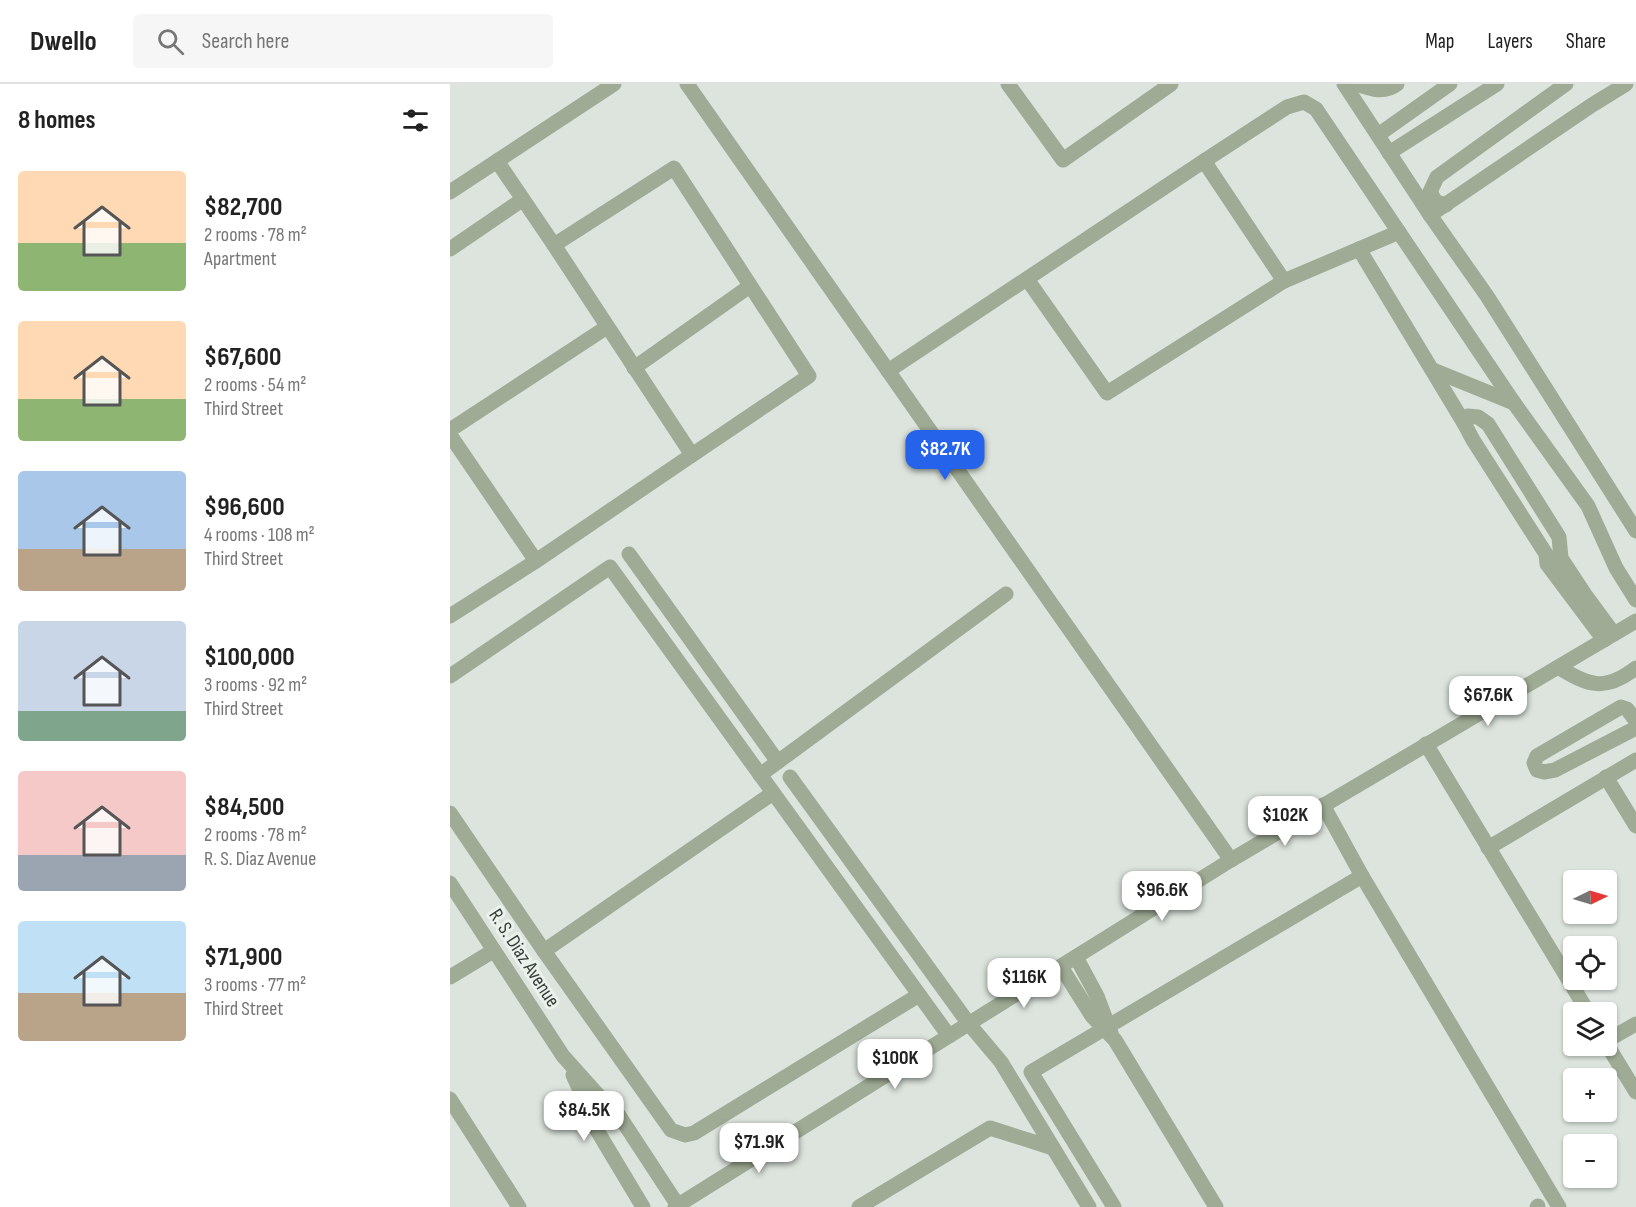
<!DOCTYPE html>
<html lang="en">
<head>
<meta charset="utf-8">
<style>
  :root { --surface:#fff; --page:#f6f6f6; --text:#222; --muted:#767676; --line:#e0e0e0; --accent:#2563eb }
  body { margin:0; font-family:"Sofia Sans Condensed",sans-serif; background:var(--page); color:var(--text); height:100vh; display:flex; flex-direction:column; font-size:22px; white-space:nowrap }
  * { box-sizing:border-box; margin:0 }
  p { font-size:20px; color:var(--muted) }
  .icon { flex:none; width:33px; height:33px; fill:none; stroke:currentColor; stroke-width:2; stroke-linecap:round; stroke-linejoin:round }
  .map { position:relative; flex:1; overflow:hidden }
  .drawer { display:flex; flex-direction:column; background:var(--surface); width:450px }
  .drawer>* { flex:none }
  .needle { width:39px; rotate:85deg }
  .buttons { position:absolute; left:1113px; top:786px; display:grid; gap:12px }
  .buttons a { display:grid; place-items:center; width:54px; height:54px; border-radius:6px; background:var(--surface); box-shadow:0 2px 4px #0004; font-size:30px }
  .price { position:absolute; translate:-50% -51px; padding:0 14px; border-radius:12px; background:#fff; color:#222; font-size:20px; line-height:39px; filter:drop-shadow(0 2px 3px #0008) }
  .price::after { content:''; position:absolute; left:50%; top:36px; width:18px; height:14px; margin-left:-9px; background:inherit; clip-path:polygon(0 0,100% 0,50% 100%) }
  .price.active { background:var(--accent); color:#fff }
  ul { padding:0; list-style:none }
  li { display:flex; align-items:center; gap:18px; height:150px; padding:0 18px }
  li span { display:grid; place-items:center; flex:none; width:168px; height:120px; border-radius:6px; color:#555 }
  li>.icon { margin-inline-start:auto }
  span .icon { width:72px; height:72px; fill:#fffc; stroke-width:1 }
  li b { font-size:26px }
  h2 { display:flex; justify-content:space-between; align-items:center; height:72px; padding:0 18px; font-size:26px }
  header { display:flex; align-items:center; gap:36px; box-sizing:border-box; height:84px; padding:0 30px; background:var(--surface); border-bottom:2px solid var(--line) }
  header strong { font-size:28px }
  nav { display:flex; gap:33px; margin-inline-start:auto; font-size:21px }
  .search { width:420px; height:54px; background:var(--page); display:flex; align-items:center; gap:15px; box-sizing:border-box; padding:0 21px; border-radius:6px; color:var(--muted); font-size:22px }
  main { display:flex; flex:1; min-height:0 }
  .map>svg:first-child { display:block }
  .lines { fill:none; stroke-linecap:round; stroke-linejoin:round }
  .minor { stroke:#9fab94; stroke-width:15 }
  .labels { text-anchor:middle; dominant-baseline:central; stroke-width:6; stroke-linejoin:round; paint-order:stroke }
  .street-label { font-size:20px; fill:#3a3e3b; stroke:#e9f2eb }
</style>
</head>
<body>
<header>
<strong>Dwello</strong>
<div class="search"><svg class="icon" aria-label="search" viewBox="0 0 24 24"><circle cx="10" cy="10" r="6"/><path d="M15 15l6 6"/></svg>Search here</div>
<nav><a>Map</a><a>Layers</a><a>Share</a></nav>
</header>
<main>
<section class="drawer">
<h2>8 homes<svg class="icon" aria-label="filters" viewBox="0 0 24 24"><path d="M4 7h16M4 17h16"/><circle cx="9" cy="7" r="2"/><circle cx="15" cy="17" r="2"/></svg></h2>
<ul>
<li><span style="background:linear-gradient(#ffd9b3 60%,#8fb573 0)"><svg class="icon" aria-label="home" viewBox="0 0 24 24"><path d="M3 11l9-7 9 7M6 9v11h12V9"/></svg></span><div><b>$82,700</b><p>2 rooms · 78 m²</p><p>Apartment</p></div></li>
<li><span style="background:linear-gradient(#ffd9b3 65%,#8fb573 0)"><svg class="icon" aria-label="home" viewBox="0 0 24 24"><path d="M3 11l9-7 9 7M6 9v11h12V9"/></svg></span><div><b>$67,600</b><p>2 rooms · 54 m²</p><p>Third Street</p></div></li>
<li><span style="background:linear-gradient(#a9c7e8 65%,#b9a48a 0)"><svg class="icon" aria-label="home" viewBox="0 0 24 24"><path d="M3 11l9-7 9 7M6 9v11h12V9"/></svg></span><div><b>$96,600</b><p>4 rooms · 108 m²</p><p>Third Street</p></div></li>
<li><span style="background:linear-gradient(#c9d6e8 75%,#7fa58c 0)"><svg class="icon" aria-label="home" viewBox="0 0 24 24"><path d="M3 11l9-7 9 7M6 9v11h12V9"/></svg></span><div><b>$100,000</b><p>3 rooms · 92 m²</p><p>Third Street</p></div></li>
<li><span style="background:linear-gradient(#f6c9c9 70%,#9aa5b1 0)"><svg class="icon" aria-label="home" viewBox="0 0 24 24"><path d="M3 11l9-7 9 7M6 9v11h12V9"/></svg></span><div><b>$84,500</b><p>2 rooms · 78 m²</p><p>R. S. Diaz Avenue</p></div></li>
<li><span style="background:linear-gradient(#bfe0f5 60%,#b9a48a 0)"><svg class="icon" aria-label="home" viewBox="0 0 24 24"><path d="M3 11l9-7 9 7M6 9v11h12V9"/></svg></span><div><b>$71,900</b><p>3 rooms · 77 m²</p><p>Third Street</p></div></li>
</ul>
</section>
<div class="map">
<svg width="1186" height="1123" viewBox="0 0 1186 1123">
  <rect width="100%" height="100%" fill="#dce4dd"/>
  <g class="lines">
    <g class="minor">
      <path d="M237,0L781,776"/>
      <path d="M558,0L613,76L721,0"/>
      <path d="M894,0L980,131L1037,212L1186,447"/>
      <path d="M906,0C921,5 934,10 947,0"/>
      <path d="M928,51L1000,0"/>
      <path d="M939,69L1047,0"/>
      <path d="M754,77L834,197"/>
      <path d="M0,108L164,0"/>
      <path d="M996,121L986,118L980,108L987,93L1116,0"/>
      <path d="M980,131L1142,21L1176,0"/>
      <path d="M104,161L224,84L359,292L242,371"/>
      <path d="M0,165L72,116"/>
      <path d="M909,165L1014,339"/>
      <path d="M577,195L657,309L834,197L949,148"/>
      <path d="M184,284L300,202"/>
      <path d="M983,286L1064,319"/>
      <path d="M438,287L754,77L837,23L854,18L866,25L1064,319L1138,422L1166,484L1186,516"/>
      <path d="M0,346L157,243"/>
      <path d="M0,351L86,477L242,371L104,161L47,77"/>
      <path d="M179,470L328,678"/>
      <path d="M0,532L86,477"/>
      <path d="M1154,556L1097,480L1096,470L1023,356L1014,339L1018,332L1028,333L1038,340L1109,453L1111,474L1136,512L1164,550"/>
      <path d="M1108,583C1139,602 1155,608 1186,584"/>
      <path d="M0,592L160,483L499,952"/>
      <path d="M1186,637L1177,625L1171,623L1087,672L1084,679L1087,686L1094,688L1105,686L1186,644"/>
      <path d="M976,660L1138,928"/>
      <path d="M310,691L556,510"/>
      <path d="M340,693L519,940L551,978L639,1123"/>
      <path d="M1156,693L1186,742"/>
      <path d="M873,721L912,792L1109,1123"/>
      <path d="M0,729L94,867L221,1046L235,1051L244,1049L469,911"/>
      <path d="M1038,764L1186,676"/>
      <path d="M0,799L113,972L148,1011L168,1030L229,1123"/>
      <path d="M94,867L323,709"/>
      <path d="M626,873L647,912L661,949"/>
      <path d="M611,883L642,932L665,956L766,1123"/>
      <path d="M0,893L43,867"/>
      <path d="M1156,957L1186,940"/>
      <path d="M1156,959L1186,1008"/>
      <path d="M123,991L135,1017L145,1043L193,1123"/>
      <path d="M0,1015L69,1123"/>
      <path d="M225,1123L781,776L1186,537"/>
      <path d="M409,1123L540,1044L603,1064"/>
      <path d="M664,1123L581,988L912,792"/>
      <path d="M1087,1123L1088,1122"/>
    </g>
  </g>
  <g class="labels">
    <g class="street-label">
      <text transform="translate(74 874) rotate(57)">R. S. Diaz Avenue</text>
    </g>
  </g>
</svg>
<div class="buttons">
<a><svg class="needle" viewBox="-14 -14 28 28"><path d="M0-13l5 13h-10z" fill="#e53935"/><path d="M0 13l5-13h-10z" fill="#767676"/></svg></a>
<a><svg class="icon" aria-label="locate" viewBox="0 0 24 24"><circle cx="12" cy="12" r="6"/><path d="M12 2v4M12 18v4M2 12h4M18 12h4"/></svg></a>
<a><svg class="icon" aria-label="layers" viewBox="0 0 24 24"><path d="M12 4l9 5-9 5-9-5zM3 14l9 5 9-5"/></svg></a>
<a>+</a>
<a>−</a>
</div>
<b class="price active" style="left:495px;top:397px">$82.7K</b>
<b class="price" style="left:1038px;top:643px">$67.6K</b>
<b class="price" style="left:835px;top:763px">$102K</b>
<b class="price" style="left:712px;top:838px">$96.6K</b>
<b class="price" style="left:574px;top:925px">$116K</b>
<b class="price" style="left:445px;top:1006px">$100K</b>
<b class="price" style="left:134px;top:1058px">$84.5K</b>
<b class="price" style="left:309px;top:1090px">$71.9K</b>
</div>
</main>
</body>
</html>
